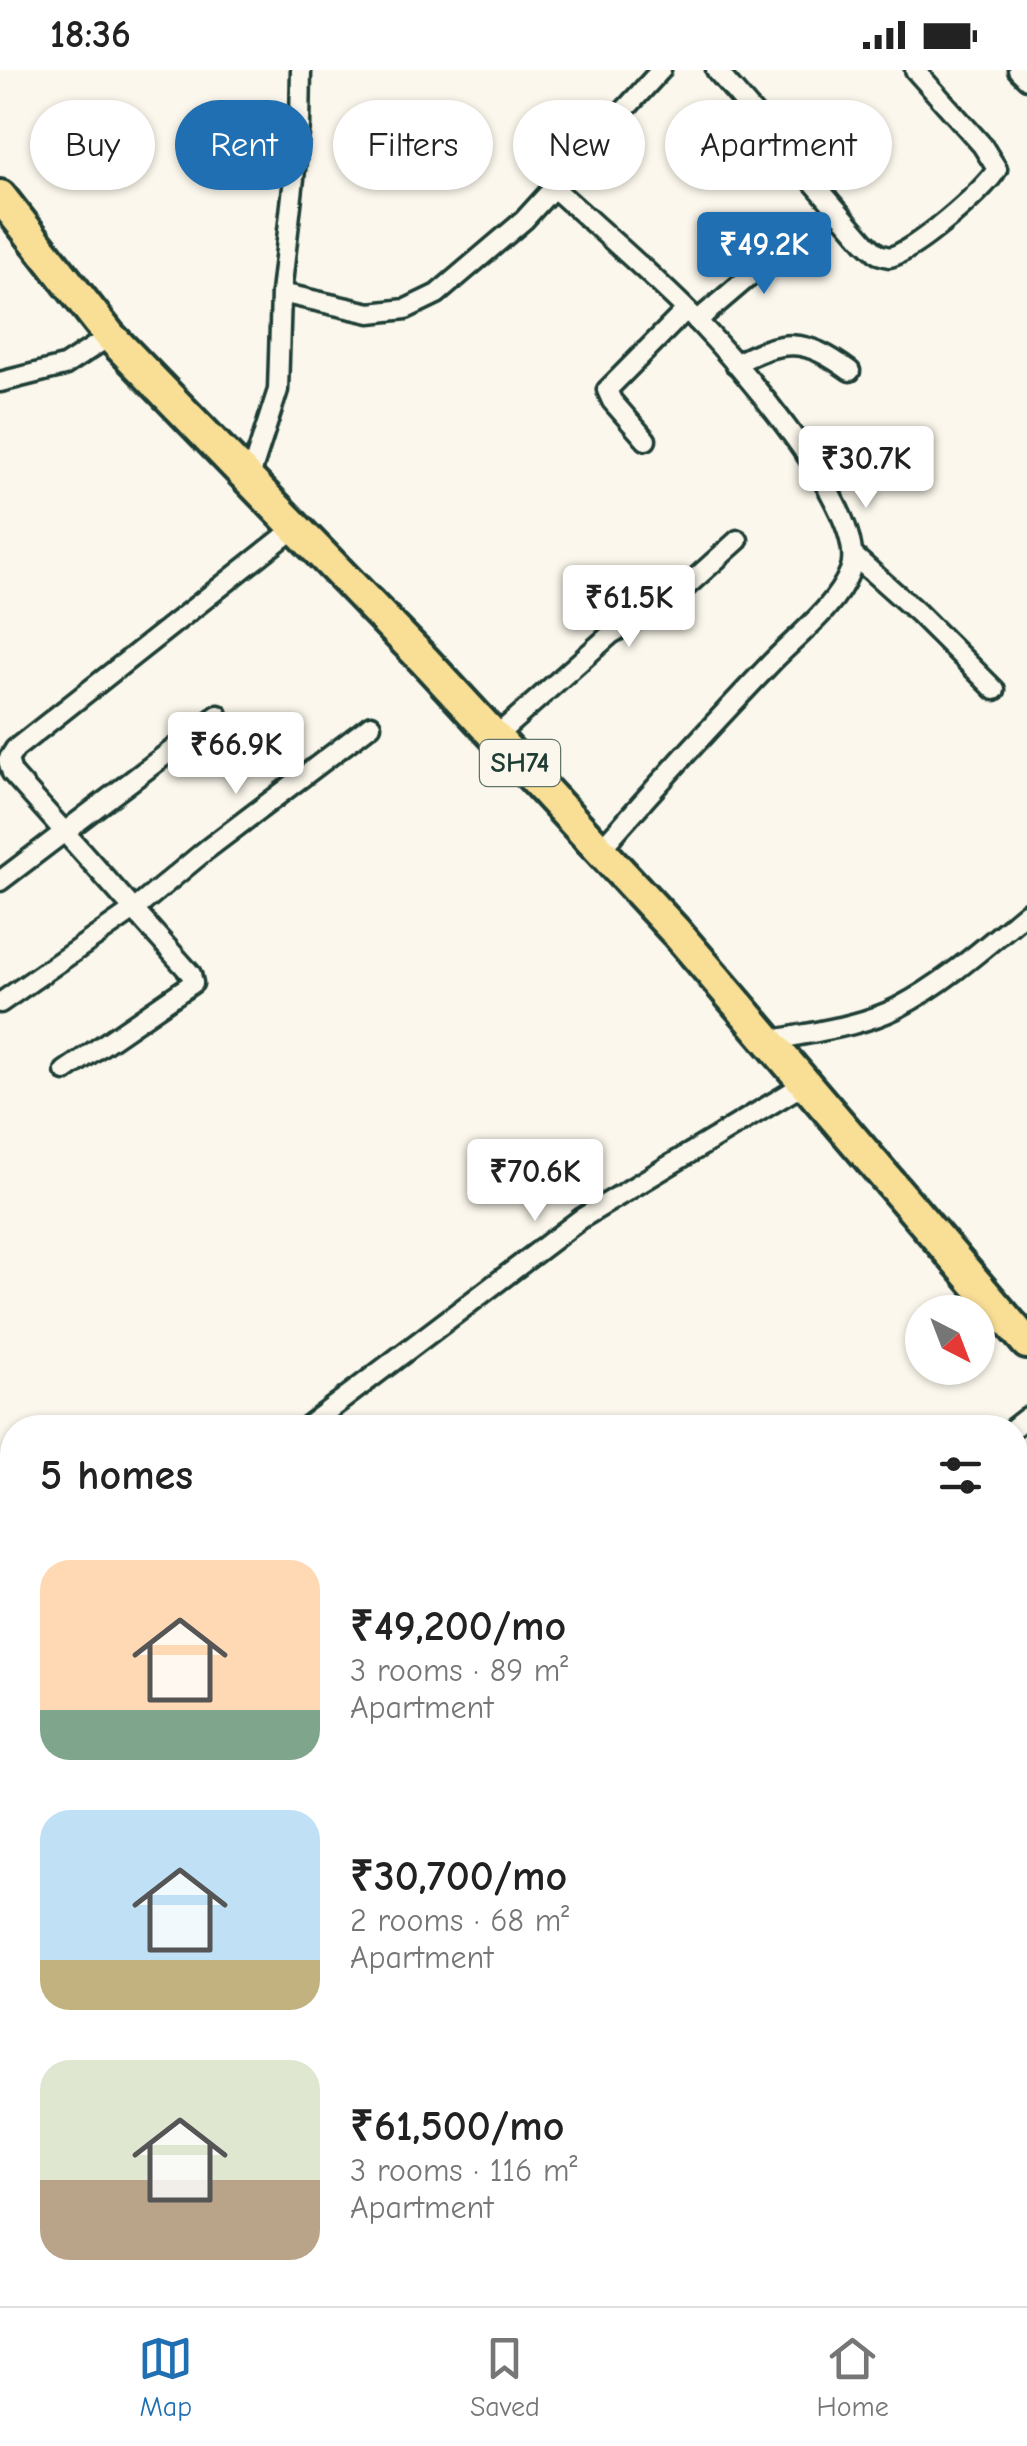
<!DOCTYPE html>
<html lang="en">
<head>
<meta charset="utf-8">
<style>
  :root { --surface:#fff; --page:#f6f6f6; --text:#222; --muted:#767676; --line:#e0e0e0; --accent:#1f6fb2 }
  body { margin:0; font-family:"Comic Neue",sans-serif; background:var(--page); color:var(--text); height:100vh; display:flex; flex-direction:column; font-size:38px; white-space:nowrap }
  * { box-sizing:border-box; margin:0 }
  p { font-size:32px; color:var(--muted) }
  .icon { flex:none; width:55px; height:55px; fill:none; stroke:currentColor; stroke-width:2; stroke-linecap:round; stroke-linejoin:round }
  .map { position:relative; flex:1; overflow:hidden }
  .side { position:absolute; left:0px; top:1345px; width:1028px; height:892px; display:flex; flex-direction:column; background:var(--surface); border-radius:40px 40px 0 0; box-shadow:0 2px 8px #0004 }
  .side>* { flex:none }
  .top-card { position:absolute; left:30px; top:30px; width:968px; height:90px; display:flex; gap:20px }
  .needle { width:65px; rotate:138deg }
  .fabs { position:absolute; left:905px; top:1225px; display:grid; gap:20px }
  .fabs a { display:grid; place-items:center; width:90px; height:90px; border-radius:50%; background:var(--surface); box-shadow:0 2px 8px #0004; font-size:50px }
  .price { position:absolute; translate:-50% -85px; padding:0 22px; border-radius:10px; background:#fff; color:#222; font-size:32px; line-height:65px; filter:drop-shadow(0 2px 5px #0008) }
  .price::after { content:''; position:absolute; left:50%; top:60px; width:30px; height:22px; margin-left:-15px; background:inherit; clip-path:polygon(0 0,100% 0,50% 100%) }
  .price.selected { background:var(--accent); color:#fff }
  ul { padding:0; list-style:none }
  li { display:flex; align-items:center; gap:30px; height:250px; padding:0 40px }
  li span { display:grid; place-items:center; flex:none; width:280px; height:200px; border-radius:30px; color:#555 }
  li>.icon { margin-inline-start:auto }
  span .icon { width:120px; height:120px; fill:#fffc; stroke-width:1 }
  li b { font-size:42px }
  h2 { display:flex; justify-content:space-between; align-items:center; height:120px; padding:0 40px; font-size:42px }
  .chip { padding:0 35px; border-radius:45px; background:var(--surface); box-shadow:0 2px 8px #0004; font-size:35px; line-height:90px }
  .chip.selected { background:var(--accent); color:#fff }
  .status { display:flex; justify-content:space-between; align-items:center; height:70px; padding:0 50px; background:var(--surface); direction:ltr }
  .status svg { height:28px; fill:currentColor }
  .tab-bar { display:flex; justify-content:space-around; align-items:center; height:140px; border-top:2px solid var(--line); background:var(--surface); font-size:28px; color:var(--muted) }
  .tab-bar a { display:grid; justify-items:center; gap:5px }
  .tab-bar .selected { color:var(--accent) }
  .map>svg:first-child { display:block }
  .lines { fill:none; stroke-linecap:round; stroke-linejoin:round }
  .minor-casing { stroke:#1f3d34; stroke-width:25 }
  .trunk-casing { stroke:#1f3d34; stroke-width:38 }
  .minor { stroke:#fbf7ec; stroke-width:18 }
  .trunk { stroke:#f9df96; stroke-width:30 }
  .labels { text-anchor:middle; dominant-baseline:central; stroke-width:9; stroke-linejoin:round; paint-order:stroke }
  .shield { fill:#fbf7ec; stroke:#61756b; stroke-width:2.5 }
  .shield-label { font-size:28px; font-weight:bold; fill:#1f3d34 }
</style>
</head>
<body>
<div class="status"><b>18:36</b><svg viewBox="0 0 49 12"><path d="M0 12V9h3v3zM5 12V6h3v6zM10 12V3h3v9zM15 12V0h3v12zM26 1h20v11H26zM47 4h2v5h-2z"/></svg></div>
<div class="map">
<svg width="1027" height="2236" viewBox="0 0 1027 2236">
  <rect width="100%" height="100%" fill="#fbf7ec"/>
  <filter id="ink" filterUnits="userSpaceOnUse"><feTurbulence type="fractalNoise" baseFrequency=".01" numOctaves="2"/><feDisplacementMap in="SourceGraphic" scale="20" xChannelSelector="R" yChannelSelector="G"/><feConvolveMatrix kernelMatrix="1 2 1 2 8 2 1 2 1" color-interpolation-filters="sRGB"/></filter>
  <g filter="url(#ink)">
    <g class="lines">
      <g class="minor-casing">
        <g id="minor">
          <path d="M716,0L865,172L878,184L889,187C911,184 986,120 997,99L982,75L915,0"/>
          <path d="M1018,0L1027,9"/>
          <path d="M554,118C599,159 646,199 689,242C729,284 872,443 850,501C836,537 797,566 771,593C713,654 656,716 601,779"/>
          <path d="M281,223L370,243L406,239L437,224L524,150L661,0"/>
          <path d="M697,251L799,164"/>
          <path d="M735,294C784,268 805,268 850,301"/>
          <path d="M0,312L64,296L110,266"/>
          <path d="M646,370L612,331L607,320L686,240"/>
          <path d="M249,410L278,320L281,223L300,55L301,0"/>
          <path d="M853,485L918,543L995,620"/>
          <path d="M495,667L611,564L678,524L738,470"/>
          <path d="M0,811L218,645"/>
          <path d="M0,933L134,840L206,780L371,655"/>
          <path d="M770,971C811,962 859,957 897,938C945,913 986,876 1027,842"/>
          <path d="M65,1001L193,913L191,904L12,703L8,690L15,679L295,458"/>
          <path d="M305,1358L582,1148L806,1013"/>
          <path d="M1013,1358L1027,1347"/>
          <path d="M0,1601L12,1591"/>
          <path d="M0,1949L12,1972"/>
          <path d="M1015,1958L1027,1951"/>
          <path d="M0,2191L12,2184"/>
          <path d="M167,2225L174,2236"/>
          <path d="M380,2225L386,2236"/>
          <path d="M546,2225L553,2236"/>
        </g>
      </g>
      <g class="trunk-casing">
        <path id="trunk" d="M0,126L110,266L424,590L676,862L1027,1273"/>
      </g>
      <use href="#minor" class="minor"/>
      <use href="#trunk" class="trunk"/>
    </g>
  </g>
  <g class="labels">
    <rect class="shield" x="480" y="670" width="80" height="46" rx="8"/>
    <g class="shield-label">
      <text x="520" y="693">SH74</text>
    </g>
  </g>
</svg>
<div class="fabs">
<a><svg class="needle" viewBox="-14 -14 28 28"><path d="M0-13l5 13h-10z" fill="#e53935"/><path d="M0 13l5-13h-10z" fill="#767676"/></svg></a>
</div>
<b class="price selected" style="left:764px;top:227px">₹49.2K</b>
<b class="price" style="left:866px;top:441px">₹30.7K</b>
<b class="price" style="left:629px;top:580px">₹61.5K</b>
<b class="price" style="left:236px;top:727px">₹66.9K</b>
<b class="price" style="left:535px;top:1154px">₹70.6K</b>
<div class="top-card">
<a class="chip">Buy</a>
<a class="chip selected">Rent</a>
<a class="chip">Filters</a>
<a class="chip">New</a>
<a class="chip">Apartment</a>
</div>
<section class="side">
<h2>5 homes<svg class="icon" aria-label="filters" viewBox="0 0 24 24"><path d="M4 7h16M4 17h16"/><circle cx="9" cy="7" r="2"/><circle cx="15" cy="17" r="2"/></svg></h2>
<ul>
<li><span style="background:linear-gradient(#ffd9b3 75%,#7fa58c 0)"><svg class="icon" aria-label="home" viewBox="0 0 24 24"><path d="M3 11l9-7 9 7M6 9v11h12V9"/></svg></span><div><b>₹49,200/mo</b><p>3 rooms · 89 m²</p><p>Apartment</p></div></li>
<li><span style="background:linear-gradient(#bfe0f5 75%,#c2b280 0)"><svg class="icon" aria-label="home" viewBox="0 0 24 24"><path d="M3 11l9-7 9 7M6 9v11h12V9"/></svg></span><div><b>₹30,700/mo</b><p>2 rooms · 68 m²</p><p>Apartment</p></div></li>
<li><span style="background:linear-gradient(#dfe7d0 60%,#b9a48a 0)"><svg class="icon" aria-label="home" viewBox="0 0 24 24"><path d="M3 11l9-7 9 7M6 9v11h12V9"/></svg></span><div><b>₹61,500/mo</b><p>3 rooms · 116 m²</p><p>Apartment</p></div></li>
</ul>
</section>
</div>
<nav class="tab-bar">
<a class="selected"><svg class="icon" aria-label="map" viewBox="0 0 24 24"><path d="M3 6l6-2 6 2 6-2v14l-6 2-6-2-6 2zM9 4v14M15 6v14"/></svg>Map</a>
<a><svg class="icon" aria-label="saved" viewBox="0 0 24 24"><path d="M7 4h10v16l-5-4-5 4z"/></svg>Saved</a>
<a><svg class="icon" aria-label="home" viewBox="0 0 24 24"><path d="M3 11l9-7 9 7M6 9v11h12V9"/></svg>Home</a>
</nav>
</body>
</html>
